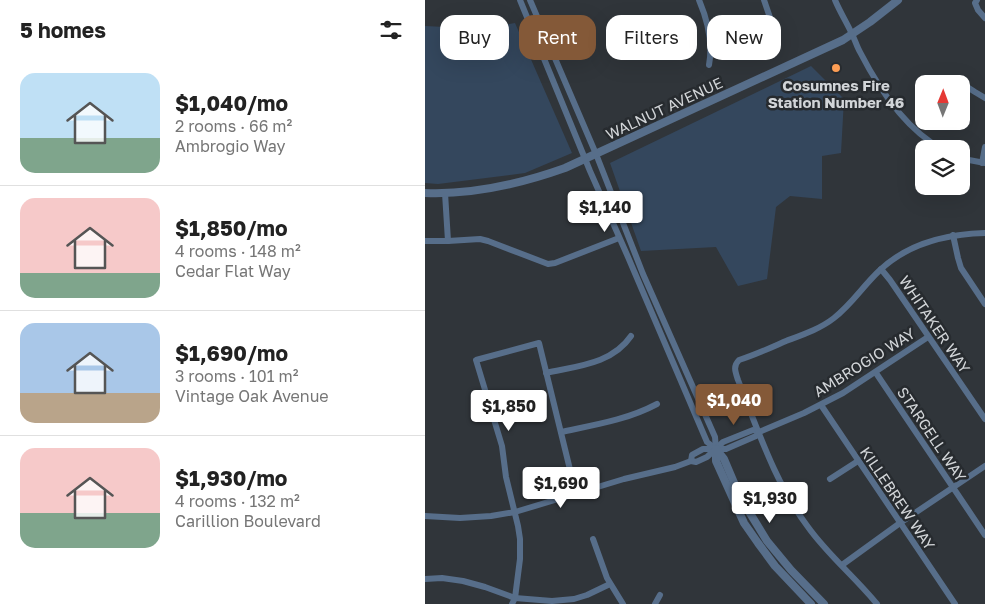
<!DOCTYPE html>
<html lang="en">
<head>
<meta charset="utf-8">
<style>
  :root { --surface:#fff; --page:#f6f6f6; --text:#222; --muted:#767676; --line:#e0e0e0; --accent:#845938 }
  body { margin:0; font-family:"Golos Text",sans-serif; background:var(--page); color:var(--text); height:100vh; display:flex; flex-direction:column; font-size:19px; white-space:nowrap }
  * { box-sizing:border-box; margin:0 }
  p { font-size:16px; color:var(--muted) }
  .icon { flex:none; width:28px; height:28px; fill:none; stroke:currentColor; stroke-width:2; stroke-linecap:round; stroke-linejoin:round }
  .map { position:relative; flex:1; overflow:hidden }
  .drawer { display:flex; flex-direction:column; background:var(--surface); width:425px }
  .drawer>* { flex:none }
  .top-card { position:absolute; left:15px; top:15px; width:470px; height:45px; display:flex; gap:10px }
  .needle { width:32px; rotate:1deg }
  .controls { position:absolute; left:490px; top:75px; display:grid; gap:10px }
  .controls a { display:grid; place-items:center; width:55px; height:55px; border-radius:10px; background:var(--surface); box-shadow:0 5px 20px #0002; font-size:25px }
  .price { position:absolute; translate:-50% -42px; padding:0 11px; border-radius:5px; background:#fff; color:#222; font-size:16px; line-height:32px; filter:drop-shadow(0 1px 2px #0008) }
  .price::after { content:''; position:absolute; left:50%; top:30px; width:15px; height:11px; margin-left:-8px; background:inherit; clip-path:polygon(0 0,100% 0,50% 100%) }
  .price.selected { background:var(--accent); color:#fff }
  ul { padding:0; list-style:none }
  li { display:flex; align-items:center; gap:15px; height:125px; padding:0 20px }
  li+li { border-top:1px solid var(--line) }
  li span { display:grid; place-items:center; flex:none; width:140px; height:100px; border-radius:15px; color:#555 }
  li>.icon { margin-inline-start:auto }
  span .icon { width:60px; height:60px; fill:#fffc; stroke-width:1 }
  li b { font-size:21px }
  h2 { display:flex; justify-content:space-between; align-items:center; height:60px; padding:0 20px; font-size:21px }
  .pill { padding:0 18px; border-radius:15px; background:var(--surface); box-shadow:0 5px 20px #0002; font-size:18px; line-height:45px }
  .pill.selected { background:var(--accent); color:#fff }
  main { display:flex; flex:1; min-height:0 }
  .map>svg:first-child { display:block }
  .green { fill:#34475d }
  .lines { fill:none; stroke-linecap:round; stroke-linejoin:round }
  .minor { stroke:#576e8a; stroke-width:6 }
  .tertiary { stroke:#576e8a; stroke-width:8 }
  .poi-dot { fill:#fc9d54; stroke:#272b2f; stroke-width:2 }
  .labels { text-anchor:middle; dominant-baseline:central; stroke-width:5; stroke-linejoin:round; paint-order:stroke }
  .poi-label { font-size:15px; font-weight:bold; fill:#d2d5d8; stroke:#272b2f }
  .street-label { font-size:15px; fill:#d2d5d8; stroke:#272b2f }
</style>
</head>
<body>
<main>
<section class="drawer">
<h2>5 homes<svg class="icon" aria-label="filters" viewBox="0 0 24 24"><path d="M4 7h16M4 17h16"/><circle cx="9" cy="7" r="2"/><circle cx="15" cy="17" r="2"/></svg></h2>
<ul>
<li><span style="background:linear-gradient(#bfe0f5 65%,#7fa58c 0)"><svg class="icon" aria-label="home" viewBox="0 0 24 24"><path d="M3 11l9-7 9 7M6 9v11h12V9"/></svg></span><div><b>$1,040/mo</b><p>2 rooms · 66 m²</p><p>Ambrogio Way</p></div></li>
<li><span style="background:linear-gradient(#f6c9c9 75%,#7fa58c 0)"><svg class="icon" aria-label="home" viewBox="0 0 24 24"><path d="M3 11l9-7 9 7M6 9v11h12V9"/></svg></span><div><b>$1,850/mo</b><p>4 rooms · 148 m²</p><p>Cedar Flat Way</p></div></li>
<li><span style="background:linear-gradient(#a9c7e8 70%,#b9a48a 0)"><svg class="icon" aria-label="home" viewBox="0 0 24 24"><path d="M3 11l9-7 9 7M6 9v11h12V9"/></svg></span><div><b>$1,690/mo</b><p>3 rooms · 101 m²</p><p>Vintage Oak Avenue</p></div></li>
<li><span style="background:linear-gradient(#f6c9c9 65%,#7fa58c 0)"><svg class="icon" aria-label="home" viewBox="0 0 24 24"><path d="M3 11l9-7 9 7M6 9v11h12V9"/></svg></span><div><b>$1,930/mo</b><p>4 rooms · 132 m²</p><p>Carillion Boulevard</p></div></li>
</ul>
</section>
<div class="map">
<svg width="560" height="604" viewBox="0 0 560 604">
  <rect width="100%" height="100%" fill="#30353a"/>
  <g class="green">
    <path d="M90,23L147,153L100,173L13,184L0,183V26L59,29Z"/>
    <path d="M386,66L419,99L416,153L397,156V199L365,196L351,207L342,279L313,286L291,247L216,251L185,163Z"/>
  </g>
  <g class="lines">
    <g class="minor">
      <path d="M95,0L165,171L203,257L282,442L291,449"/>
      <path d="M105,0L171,154L218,274L290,437L291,449"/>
      <path d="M274,0C283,21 288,43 284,65"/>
      <path d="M339,0L351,35"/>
      <path d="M410,0C415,12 422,23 427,34C430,40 432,47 435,52C454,89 480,129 517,149"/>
      <path d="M552,0L550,3L553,10L560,18"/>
      <path d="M536,83L550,92L560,98"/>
      <path d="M536,158L544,160L560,163"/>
      <path d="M557,163L560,147"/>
      <path d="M528,235L533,258L536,268L560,304"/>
      <path d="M0,241H23L20,193"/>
      <path d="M23,241L55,239L63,241L123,264L130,263L194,238"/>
      <path d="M456,269L465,280L560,419"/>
      <path d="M121,373C152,366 187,364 206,336"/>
      <path d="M451,373L560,535"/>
      <path d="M396,405L530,604"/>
      <path d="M136,432C169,425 202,420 232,404"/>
      <path d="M266,461L267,455L278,449H301L331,436L334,432L379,413L418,393L503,337"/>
      <path d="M405,479L433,461"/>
      <path d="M0,516L35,518L66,516L90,512L199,479L250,467L266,461L271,462L282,457L298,442L328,430L334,432"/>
      <path d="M168,539L182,578L198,604"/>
      <path d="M417,565L475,523L560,466"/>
      <path d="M0,579L17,578L38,581L60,587L90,598L127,601L149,599L162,595L185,584"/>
      <path d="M87,604L90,598L95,559V539L93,526L81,477L77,446L51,360L114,343L151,494"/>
      <path d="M230,604L235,595"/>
      <path d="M452,604C430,577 403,555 383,527C350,483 333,430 313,380C310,371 308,366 314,360C330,355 345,348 361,341C377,335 395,329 409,318C427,304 438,286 454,271C483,243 521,234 560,233"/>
    </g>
    <g class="tertiary">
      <path d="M0,193C48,195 95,184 140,168L418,40L445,22L473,0"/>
      <path d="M291,449L299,459L310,485L320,505L342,541L366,570L399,604"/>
      <path d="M291,449V461L319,523L333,543L350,566L386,604"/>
    </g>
  </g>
  <circle class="poi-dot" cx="411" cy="68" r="5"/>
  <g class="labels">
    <g class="poi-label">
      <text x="411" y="85">Cosumnes Fire<tspan x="411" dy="17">Station Number 46</tspan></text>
    </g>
    <g class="street-label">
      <text transform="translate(239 108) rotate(-25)">WALNUT AVENUE</text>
      <text transform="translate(510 324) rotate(56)">WHITAKER WAY</text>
      <text transform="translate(439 362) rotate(-32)">AMBROGIO WAY</text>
      <text transform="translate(507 434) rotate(56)">STARGELL WAY</text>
      <text transform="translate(473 498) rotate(56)">KILLEBREW WAY</text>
    </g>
  </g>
</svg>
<div class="controls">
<a><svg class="needle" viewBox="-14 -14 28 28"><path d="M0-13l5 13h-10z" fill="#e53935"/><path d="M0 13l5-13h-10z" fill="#767676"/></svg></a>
<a><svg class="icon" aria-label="layers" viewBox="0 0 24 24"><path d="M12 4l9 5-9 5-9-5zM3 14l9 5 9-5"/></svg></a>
</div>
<b class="price" style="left:180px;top:233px">$1,140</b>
<b class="price selected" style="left:309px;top:426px">$1,040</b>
<b class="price" style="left:84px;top:432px">$1,850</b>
<b class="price" style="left:136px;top:509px">$1,690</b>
<b class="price" style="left:345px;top:524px">$1,930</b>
<div class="top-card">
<a class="pill">Buy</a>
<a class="pill selected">Rent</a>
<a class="pill">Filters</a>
<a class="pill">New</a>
</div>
</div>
</main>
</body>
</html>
